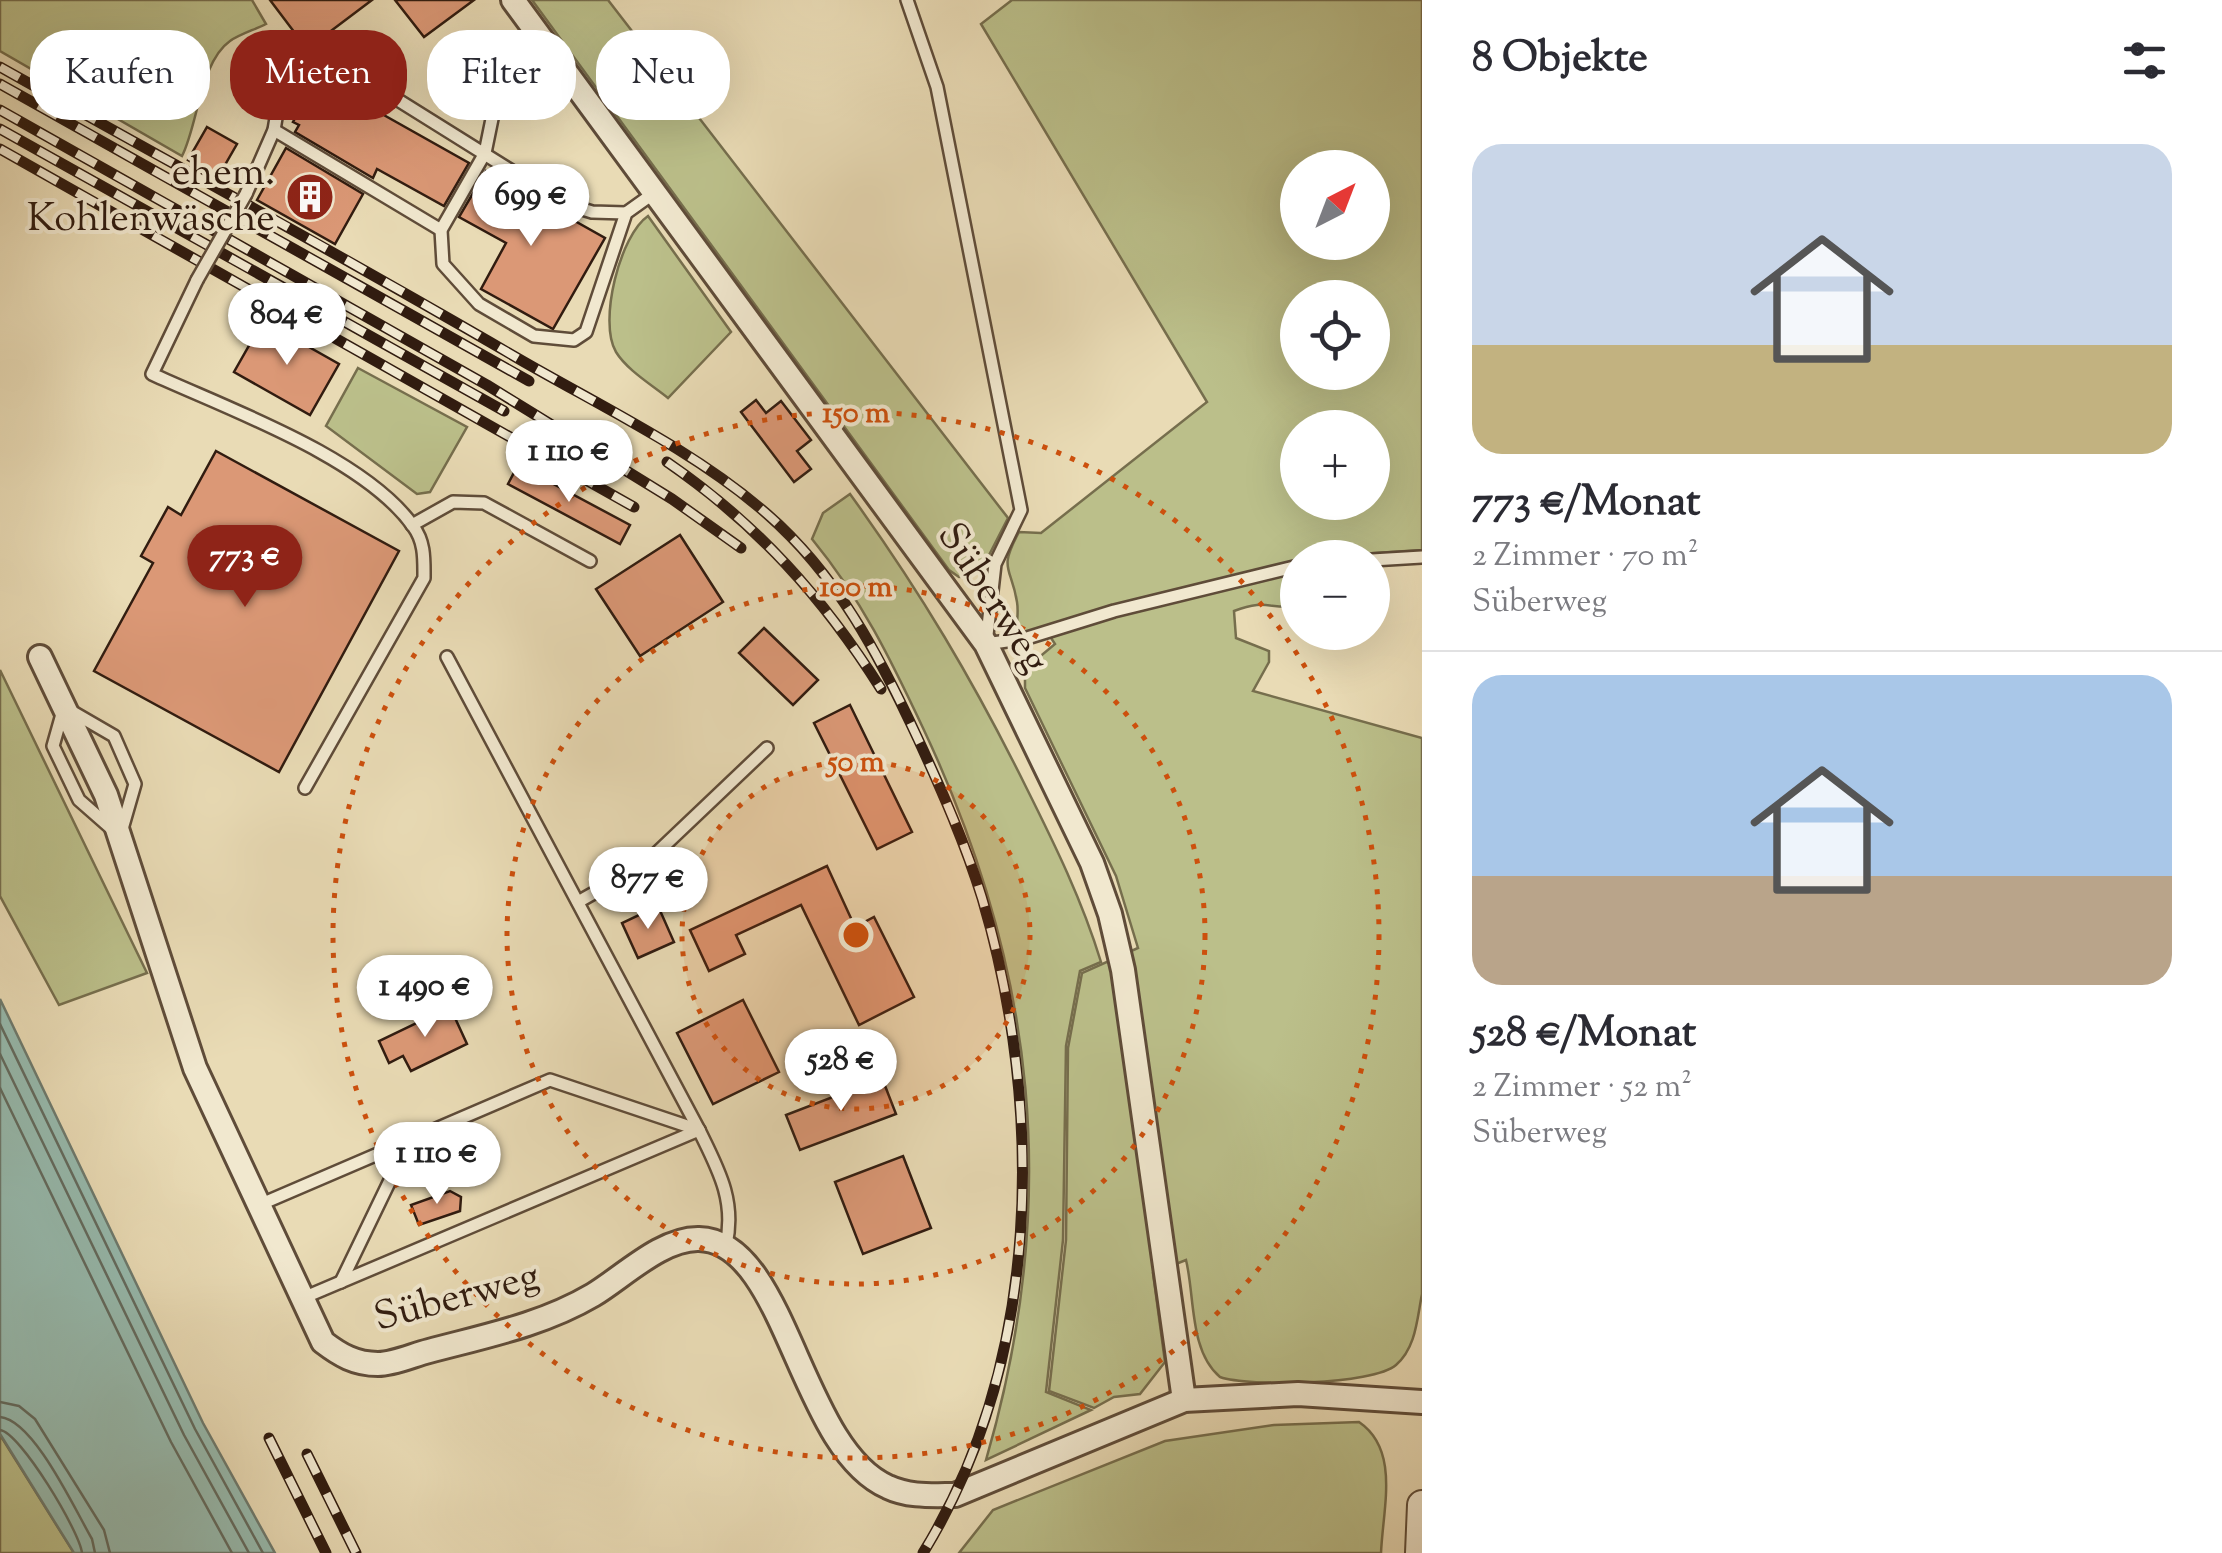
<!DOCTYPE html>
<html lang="de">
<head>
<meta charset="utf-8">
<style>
  :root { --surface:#fff; --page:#f7f7f7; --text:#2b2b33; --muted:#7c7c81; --line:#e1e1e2; --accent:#8f2418 }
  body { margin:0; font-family:"Sorts Mill Goudy",serif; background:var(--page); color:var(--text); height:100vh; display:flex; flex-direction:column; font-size:38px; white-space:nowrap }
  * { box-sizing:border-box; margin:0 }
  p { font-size:32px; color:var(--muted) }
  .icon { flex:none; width:55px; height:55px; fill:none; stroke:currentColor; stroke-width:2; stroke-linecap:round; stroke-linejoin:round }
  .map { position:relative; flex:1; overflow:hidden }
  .sheet { display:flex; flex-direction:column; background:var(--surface); width:800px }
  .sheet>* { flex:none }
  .banner { position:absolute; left:30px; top:30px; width:950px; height:90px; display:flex; gap:20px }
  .needle { width:65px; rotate:42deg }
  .tools { position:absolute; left:1280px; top:150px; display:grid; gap:20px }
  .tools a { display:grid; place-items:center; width:110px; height:110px; border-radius:50%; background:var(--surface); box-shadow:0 10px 40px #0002; font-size:50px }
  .price { position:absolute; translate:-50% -85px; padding:0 22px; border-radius:35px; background:#fff; color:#222; font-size:32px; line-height:65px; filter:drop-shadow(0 2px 5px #0008) }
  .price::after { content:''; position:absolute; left:50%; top:60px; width:30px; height:22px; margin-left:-15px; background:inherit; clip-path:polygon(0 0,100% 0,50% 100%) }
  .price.on { background:var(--accent); color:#fff }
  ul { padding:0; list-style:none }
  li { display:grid; align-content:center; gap:20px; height:530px; padding:0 50px }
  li+li { border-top:2px solid var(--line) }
  li span { display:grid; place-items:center; height:310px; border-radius:30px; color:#555 }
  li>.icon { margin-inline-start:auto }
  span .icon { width:180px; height:180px; fill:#fffc; stroke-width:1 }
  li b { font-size:42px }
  h2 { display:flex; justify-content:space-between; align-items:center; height:120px; padding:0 50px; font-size:42px }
  .chip { padding:0 35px; border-radius:40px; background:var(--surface); box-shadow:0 10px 40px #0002; font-size:35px; line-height:90px }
  .chip.on { background:var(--accent); color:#fff }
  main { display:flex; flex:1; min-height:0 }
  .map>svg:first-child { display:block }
  .green { fill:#bbbf8a; stroke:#766e4d; stroke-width:2.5; fill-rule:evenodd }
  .water { fill:#97bbaf; stroke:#6e7b6f; stroke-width:2.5 }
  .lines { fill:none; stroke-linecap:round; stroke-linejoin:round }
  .shore { stroke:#646c60; stroke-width:2.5 }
  .building { fill:#db9876; stroke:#311c10; stroke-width:2.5 }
  .service-casing { stroke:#5f4c39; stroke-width:16 }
  .minor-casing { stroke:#5f4c39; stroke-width:28 }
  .tertiary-casing { stroke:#5f4c39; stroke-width:32 }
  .service { stroke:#f1e8cf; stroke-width:11 }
  .minor { stroke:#f1e8cf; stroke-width:22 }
  .tertiary { stroke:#f1e8cf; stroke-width:28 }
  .rail-casing { stroke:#311c10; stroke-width:11 }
  .rail { stroke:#f1e8cf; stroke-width:8; stroke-dasharray:22; stroke-linecap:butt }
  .service-bridge-casing { stroke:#5f4c39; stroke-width:16; stroke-linecap:butt }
  .service-bridge { stroke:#f1e8cf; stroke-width:11 }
  .ring { fill:none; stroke:#cd500d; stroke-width:5; stroke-dasharray:5 10 }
  .labels { text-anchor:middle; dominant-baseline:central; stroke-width:8; stroke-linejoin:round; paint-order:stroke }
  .poi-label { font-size:40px; fill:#311c10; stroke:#f1e8cf; text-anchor:end }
  .street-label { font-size:40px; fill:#311c10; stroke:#f1e8cf }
  .centre { fill:#cd500d; stroke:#f1e8cf; stroke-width:5 }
  .ring-label { font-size:30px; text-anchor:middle; font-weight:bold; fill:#cd500d; stroke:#f1e8cf; stroke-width:8; stroke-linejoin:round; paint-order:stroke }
</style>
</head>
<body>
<main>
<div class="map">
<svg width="1422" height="1553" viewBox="0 0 1422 1553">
  <rect width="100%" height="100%" fill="#e9dbb5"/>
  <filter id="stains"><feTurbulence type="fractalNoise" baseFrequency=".002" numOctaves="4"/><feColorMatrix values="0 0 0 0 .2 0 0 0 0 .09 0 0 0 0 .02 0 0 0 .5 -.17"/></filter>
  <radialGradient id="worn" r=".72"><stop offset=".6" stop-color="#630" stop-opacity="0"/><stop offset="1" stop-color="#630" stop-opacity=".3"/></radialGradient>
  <g class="green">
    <path d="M0,0H252L266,24C254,30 240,34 230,41C200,62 198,125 182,156L0,51Z"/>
    <path d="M532,0H608L1008,518L987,559L971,576L959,577L949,570Z"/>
    <path d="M1012,0H1422V550L1298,558L1297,606C1269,610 1267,598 1234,611L1236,638L1269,651V662L1253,691L1422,738V1294C1417,1319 1416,1348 1396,1365C1373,1385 1248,1387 1220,1377C1189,1351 1195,1296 1186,1260L1153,1273L1165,1362L1140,1394L1114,1397L1094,1408L1049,1391L1066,1240L1068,1048L1082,973L1138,948L1116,876L1025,688V669L1055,644L1044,627L1017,635C1016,623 1019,613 1017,602C1011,565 998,571 1019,532L1041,533L1207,402L981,24ZM1298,168H1372V242H1298ZM1298,298H1372V372H1298ZM1298,428H1372V502H1298Z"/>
    <path d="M648,216L731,332L668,398C652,385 627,370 616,352C598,322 620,235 648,216Z"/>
    <path d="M358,368L467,427L430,492L417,494L326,426Z"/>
    <path d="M850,494C920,591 973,680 1026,787C1055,845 1082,900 1101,962L1080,971L1066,1046L1063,1240L1046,1392L1091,1410L986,1460C1061,1203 1037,970 923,728C890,658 862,600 812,539L823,513Z"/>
    <path d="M0,670L147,973L59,1005L0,896Z"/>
    <path d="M1359,1422C1400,1450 1383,1507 1381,1553H959L993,1510L1165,1441L1274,1425Z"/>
    <path d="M0,1435L74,1553H0Z"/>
  </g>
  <path class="water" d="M0,999L203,1423L275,1553H74L0,1434Z"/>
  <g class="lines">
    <g class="shore">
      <path d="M0,1024L195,1429L263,1553"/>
      <path d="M0,1054L184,1435L249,1553"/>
      <path d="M0,1088L171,1442L232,1553"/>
      <path d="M0,1402L19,1406L35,1419L104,1530L110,1553"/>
      <path d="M0,1417C34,1420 75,1510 92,1539L95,1553"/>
      <path d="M0,1430C20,1432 80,1532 82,1553"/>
    </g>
  </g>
  <g class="building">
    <path d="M270,0H372L307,49Z"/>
    <path d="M395,0H474L424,37Z"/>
    <path d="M318,78L469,163L444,206L377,169L373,178L295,132L299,125L293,122Z"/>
    <path d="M207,127L237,144L218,177L188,160Z"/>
    <path d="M286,148L363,194L335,244L257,200Z"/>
    <path d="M486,171L605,238L553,329L481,289L506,243L459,217Z"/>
    <path d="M263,321L339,364L310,415L234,372Z"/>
    <path d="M756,400L766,413L781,401L811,440L797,451L811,469L794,482L741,412Z"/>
    <path d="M216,451L399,551L279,772L94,671L153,563L141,556L168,507L181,515Z"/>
    <path d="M518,465L630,525L620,544L508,484Z"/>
    <path d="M680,535L723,602L640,656L596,589Z"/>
    <path d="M764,628L818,680L793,705L739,653Z"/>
    <path d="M850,705L912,832L877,849L814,723Z"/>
    <path d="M827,866L855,927L874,917L914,997L859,1025L801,905L736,935L745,954L709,971L690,930Z"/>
    <path d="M658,906L674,942L638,958L622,923Z"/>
    <path d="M743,1000L779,1072L713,1104L677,1033Z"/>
    <path d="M450,1007L467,1044L411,1071L403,1056L389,1063L379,1041Z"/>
    <path d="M882,1078L896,1114L800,1150L786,1115Z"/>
    <path d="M903,1156L931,1228L863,1254L835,1182Z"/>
    <path d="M450,1191L461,1197L460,1211L419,1225L411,1205Z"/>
  </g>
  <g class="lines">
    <g class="service-casing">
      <g id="service">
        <path d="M907,0L937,87L1021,510L995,564L986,644L1027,638L1114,611L1298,566"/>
        <path d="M556,60L493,114L485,153L441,230L443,264L479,304L534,336L574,340L586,332L626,213L654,193"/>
        <path d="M274,130L441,230"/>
        <path d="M246,194L274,130L281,88L302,60H334L563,203L592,212L626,213"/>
        <path d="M197,280L152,374C228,409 364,457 413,526C425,542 424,559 424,578L305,788"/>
        <path d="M412,525L453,502L484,503L590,561"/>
        <path d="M1372,560L1422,557"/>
        <path d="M447,657L699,1130"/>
        <path d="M64,707L114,736L135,784L120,836L79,800L53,746Z"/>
        <path d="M578,902L645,864L767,748"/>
        <path d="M259,1205L550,1080L699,1130"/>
        <path d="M341,1282L409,1141"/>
        <path d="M303,1298L699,1130C718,1169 736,1200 726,1245"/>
      </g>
    </g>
    <g class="minor-casing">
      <g id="minor">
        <path d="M513,0L986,644L1092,863L1110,914L1123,970L1184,1400"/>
        <path d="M40,657L106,795L195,1068L323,1342C340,1355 355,1364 378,1364C394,1364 413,1355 429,1351C485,1336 542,1325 593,1295C623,1277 662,1238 699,1239C787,1241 799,1448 888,1487C909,1497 933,1495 955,1495L1184,1400L1298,1394L1422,1402"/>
      </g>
    </g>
    <g class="tertiary-casing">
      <path id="tertiary" d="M1420,1553L1422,1505"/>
    </g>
    <use href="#service" class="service"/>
    <use href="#minor" class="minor"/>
    <use href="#tertiary" class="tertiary"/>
    <g class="rail-casing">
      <g id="rail">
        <path d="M0,67C173,164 348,259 519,359C602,407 695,451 767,514C838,576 879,655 918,739C942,791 965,843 982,898C1045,1110 1041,1361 923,1553"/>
        <path d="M0,84L529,381"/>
        <path d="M0,110L487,385L672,499L741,548"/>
        <path d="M0,129L504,411"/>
        <path d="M0,149L634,507"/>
        <path d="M667,462C757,524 823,597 881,689"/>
        <path d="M269,1438L326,1553"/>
        <path d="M307,1454L356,1553"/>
      </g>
    </g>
    <use href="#rail" class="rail"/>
    <g class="service-bridge-casing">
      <path id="service-bridge" d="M197,280L246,194"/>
    </g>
    <use href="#service-bridge" class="service-bridge"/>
  </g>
  <circle cx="856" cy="935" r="174" fill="#cd500d" fill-opacity=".12"/>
  <g class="ring">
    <circle cx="856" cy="935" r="174"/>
    <circle cx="856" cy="935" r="349"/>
    <circle cx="856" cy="935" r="523"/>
  </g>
  <defs>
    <g id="building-disc" transform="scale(2.5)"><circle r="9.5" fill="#8f2418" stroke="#f1e8cf"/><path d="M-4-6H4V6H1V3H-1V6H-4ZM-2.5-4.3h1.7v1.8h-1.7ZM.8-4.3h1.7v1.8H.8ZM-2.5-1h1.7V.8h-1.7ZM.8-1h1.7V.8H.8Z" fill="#fff"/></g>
  </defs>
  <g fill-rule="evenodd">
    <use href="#building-disc" x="310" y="197"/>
  </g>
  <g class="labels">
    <g class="poi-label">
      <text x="275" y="174">ehem.<tspan x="275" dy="46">Kohlenwäsche</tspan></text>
    </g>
    <g class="street-label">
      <text transform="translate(991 599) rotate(57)">Süberweg</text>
      <text transform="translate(457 1299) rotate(-15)">Süberweg</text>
    </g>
  </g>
  <circle cx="856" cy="935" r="15" class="centre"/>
  <g class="ring-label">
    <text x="856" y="422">150 m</text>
    <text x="856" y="596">100 m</text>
    <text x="856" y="771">50 m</text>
  </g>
  <rect width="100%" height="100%" filter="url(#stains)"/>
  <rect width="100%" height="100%" fill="url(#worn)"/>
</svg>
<div class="tools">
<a><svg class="needle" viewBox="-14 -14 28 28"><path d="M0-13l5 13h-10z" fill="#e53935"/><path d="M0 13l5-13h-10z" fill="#7c7c81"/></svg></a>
<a><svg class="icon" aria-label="locate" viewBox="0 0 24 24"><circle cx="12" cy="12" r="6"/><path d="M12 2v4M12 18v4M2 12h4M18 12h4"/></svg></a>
<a>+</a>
<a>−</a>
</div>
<b class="price" style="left:531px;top:249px">699 €</b>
<b class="price" style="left:287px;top:368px">804 €</b>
<b class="price" style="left:569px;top:505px">1 110 €</b>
<b class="price on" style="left:245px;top:610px">773 €</b>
<b class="price" style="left:648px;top:932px">877 €</b>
<b class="price" style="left:425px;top:1040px">1 490 €</b>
<b class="price" style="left:841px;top:1114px">528 €</b>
<b class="price" style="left:437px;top:1207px">1 110 €</b>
<div class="banner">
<a class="chip">Kaufen</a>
<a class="chip on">Mieten</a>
<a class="chip">Filter</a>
<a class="chip">Neu</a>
</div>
</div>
<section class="sheet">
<h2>8 Objekte<svg class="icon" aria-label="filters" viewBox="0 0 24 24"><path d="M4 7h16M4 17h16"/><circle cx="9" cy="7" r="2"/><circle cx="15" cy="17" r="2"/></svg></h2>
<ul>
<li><span style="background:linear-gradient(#c9d6e8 65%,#c2b280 0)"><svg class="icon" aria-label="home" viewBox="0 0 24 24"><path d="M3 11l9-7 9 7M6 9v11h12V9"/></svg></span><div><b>773 €/Monat</b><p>2 Zimmer · 70 m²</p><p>Süberweg</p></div></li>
<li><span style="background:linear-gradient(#a9c7e8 65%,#b9a48a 0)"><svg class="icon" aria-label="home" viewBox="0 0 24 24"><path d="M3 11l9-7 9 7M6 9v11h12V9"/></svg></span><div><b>528 €/Monat</b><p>2 Zimmer · 52 m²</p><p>Süberweg</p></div></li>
</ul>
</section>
</main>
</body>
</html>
